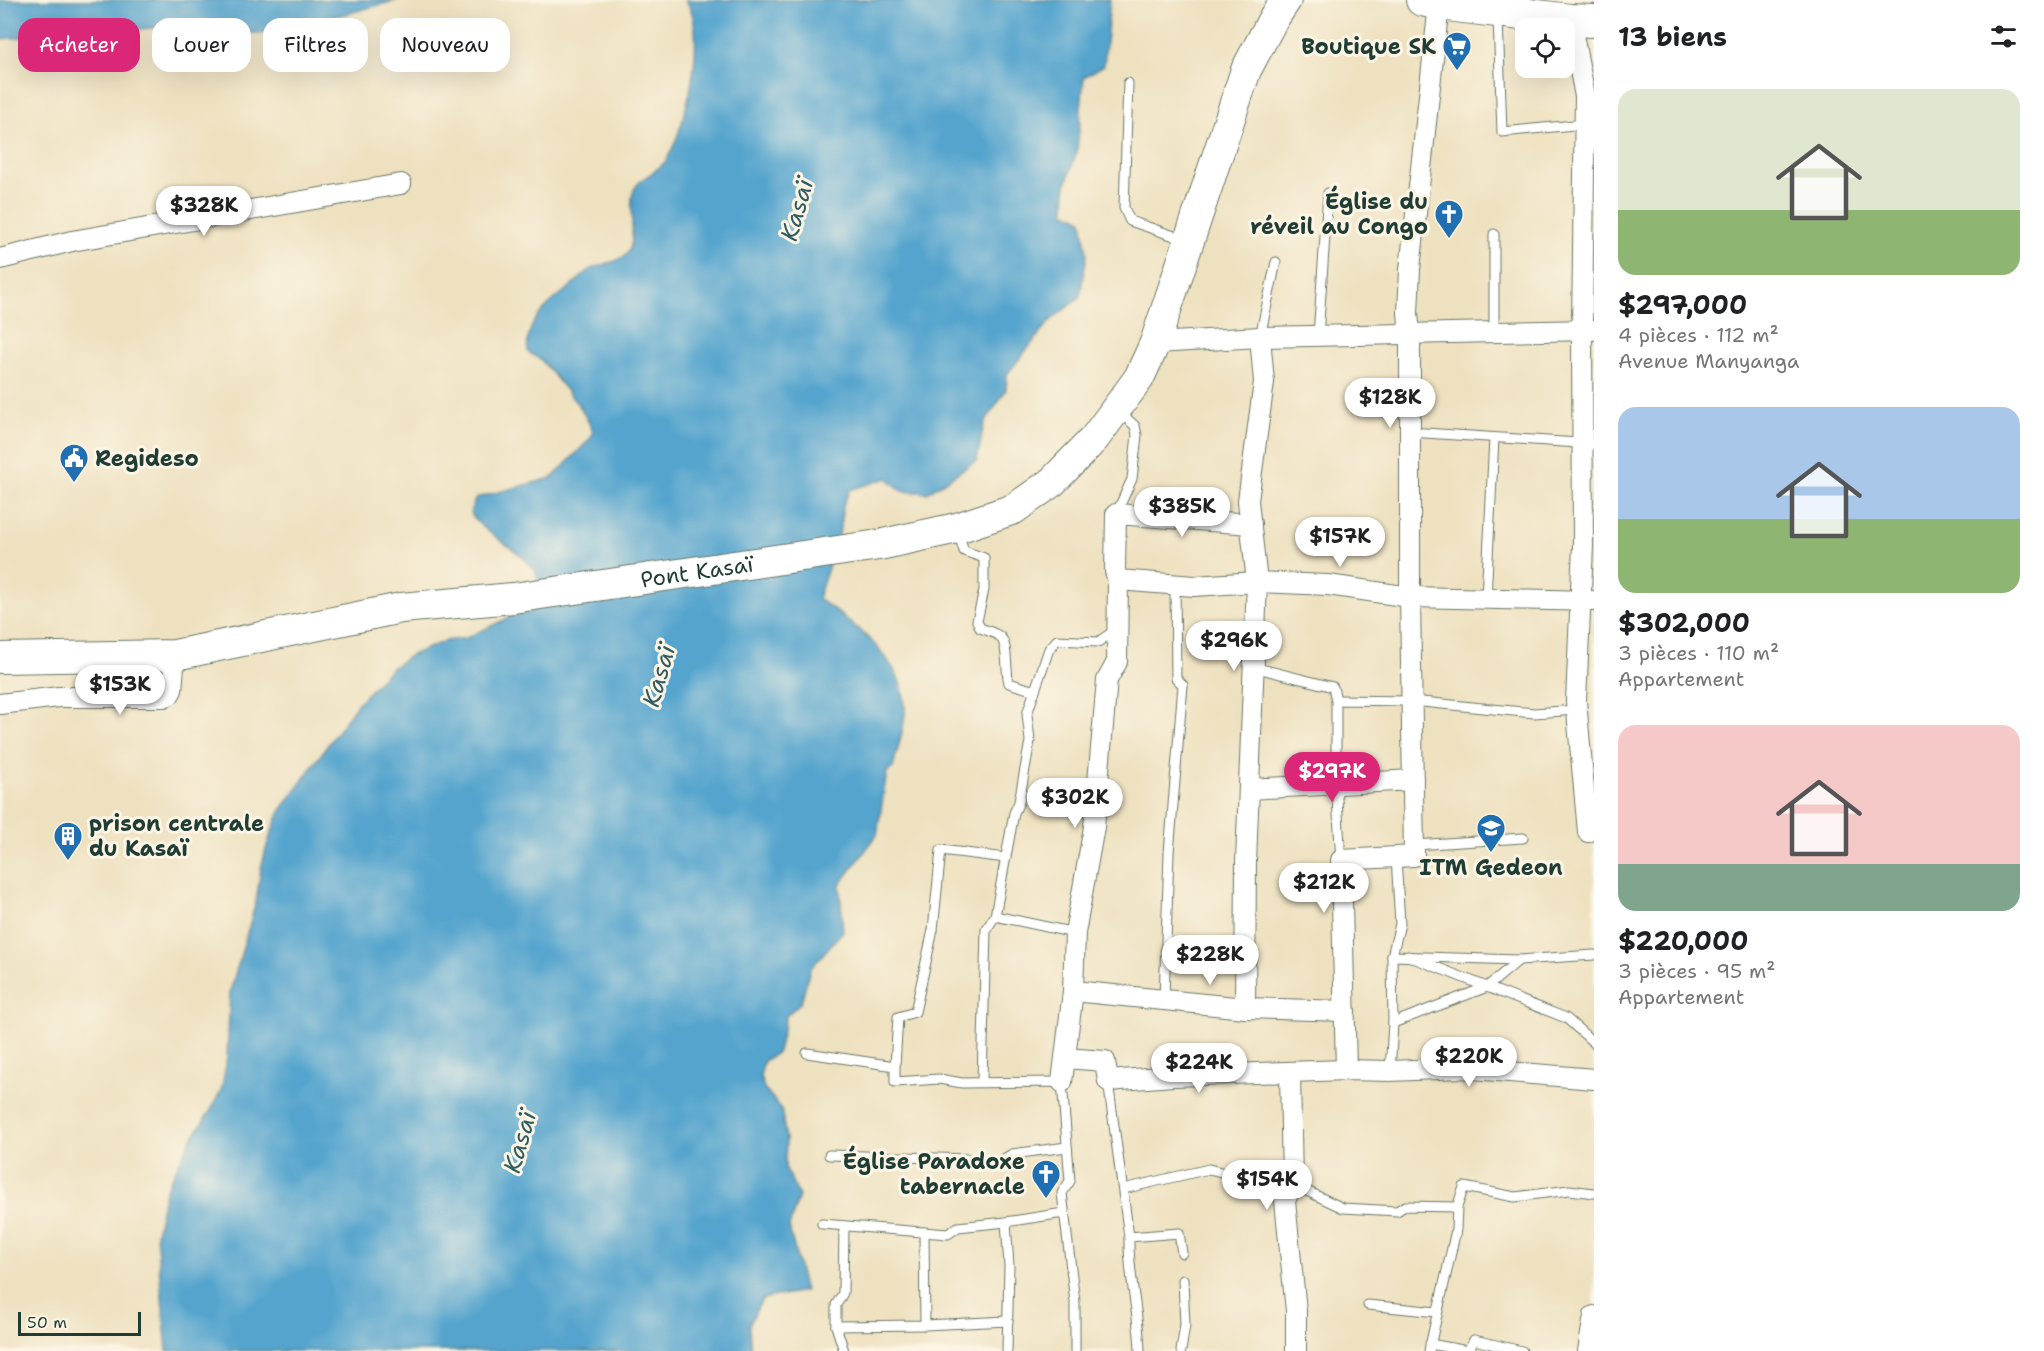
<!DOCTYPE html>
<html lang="fr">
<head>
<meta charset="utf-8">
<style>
  :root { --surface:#fff; --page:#f2f2f2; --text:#202124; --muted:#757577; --accent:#db2777 }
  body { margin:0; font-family:"Shantell Sans",sans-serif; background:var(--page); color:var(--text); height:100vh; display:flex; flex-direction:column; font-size:22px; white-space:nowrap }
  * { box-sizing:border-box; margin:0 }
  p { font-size:20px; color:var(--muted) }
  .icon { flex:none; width:33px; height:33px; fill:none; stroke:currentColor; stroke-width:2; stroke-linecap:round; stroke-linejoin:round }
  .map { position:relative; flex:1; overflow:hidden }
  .sheet { display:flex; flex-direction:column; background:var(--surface); width:450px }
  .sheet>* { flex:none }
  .banner { position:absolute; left:18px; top:18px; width:570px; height:54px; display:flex; gap:12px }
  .fabs { position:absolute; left:1515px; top:18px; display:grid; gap:12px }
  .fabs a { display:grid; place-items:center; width:60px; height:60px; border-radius:12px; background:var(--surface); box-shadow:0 6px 24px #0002; font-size:30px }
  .scale { position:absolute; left:18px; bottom:15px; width:123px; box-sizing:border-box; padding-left:6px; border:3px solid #1f3d34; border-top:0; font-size:16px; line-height:21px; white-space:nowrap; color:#1f3d34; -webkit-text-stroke:4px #fcf5e5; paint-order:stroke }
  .price { position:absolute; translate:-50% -51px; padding:0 14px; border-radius:21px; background:#fff; color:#222; font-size:20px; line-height:39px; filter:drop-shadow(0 2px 3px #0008) }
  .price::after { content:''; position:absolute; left:50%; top:36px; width:18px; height:14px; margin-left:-9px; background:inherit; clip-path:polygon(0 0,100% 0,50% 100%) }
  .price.on { background:var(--accent); color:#fff }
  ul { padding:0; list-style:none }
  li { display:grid; align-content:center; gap:12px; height:318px; padding:0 24px }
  li span { display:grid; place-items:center; height:186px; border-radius:18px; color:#555 }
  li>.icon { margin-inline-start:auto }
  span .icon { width:108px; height:108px; fill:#fffc; stroke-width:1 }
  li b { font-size:26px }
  h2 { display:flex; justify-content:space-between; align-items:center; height:72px; padding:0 24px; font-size:26px }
  .pill { padding:0 21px; border-radius:18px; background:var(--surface); box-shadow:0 6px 24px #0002; font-size:21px; line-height:54px }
  .pill.on { background:var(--accent); color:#fff }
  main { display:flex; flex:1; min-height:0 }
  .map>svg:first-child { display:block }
  .water { fill:#54a4ce; stroke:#3a7081; stroke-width:1.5 }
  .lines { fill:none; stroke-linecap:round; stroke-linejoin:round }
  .service-casing { stroke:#677665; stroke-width:11 }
  .minor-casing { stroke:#677665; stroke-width:22 }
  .primary-casing { stroke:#677665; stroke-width:32 }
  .trunk-casing { stroke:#677665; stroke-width:34 }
  .service { stroke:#fff; stroke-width:9 }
  .minor { stroke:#fff; stroke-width:20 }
  .primary { stroke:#fff; stroke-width:30 }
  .trunk { stroke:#fff; stroke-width:32 }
  .labels { text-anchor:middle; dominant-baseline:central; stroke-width:6; stroke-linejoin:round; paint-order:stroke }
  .poi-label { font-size:22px; font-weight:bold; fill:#1f3d34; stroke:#fcf5e5; text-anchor:end }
  .street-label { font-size:22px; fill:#1f3d34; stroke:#fcf5e5 }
  .water-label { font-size:24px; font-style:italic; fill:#2f5c62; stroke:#fcf5e5 }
</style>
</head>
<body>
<main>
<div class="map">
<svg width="1594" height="1351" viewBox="0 0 1594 1351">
  <rect width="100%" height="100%" fill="#fcf5e5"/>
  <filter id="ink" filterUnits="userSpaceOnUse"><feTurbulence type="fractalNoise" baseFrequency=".0167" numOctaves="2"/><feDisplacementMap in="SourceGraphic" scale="12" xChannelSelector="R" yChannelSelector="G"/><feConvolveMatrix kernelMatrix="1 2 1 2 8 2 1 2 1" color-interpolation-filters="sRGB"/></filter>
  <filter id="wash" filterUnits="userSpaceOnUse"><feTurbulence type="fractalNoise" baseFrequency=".008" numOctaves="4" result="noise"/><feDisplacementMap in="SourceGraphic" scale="24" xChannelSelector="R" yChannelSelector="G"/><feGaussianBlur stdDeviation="1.35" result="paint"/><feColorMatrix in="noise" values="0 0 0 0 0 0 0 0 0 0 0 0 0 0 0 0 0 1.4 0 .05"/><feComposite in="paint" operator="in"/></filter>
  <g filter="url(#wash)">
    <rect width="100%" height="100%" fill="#eee1c0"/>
    <g class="water">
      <path d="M0,0H399L268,34L167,27L0,39Z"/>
      <path d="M685,0H1110L1104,65L1084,77L1077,151L1066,184L1065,211L1082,220L1087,254L1080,297L1051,320L1007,374L1006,390L984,424L977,460L927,493L902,491L887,478L850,490L843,505L839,535L818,598C855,626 907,660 905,713C904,731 897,750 893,768L887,772L877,835L840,885L843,931L810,969L801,1002L786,1016L778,1052L764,1061L760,1076L764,1088L781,1108L786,1139L785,1167L799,1196L789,1227L805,1291L762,1299L749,1325L751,1351H167L156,1234L165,1191L190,1141L211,1110L222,1088L227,1057L230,992L256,902L261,868L268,842L279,813L357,704L390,669L411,655L445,641L466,638L512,616L530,612L537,606C537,596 540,582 536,573C528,553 472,527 471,512C471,507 474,502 476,498L552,478L590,439L593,434L591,426L580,407L541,360L528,352C523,323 549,303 570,287C577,281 584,274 591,269C603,263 620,263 628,252C637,240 628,209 633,193C636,179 656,173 665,162C685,133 710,28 685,0Z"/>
    </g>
  </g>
  <g filter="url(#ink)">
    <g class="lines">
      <g class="service-casing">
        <g id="service">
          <path d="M1498,17L1502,132L1585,124"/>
          <path d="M1128,83L1124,208L1130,221L1186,240"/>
          <path d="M1494,234V333"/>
          <path d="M1318,336L1328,193"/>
          <path d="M1260,337L1276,262"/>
          <path d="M1409,432L1594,444"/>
          <path d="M1116,514L1132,479L1137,435L1135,426L1120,412"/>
          <path d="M958,532L964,551L984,558V590L977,621L980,628C986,630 993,632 999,636C1009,642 1005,670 1009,683L1035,691"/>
          <path d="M1486,599L1494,438"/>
          <path d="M1253,667L1333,687L1336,700"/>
          <path d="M1414,845L1523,838"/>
          <path d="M1341,860L1336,784V700L1412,701L1534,713L1577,710"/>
          <path d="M995,916L1075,933"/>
          <path d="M1392,956L1519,960L1594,955"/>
          <path d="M1408,956L1566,1018L1594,1043"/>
          <path d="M1164,1000L1169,853L1183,685L1176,678L1175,585"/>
          <path d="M1393,1023L1487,987L1519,960"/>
          <path d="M807,1053L895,1066V1082L939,1079L962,1083L1062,1082L1070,1181L1062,1193L1075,1302V1351"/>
          <path d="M895,1066L898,1017L915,1012L933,930L941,850L1006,858"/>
          <path d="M1390,1071L1393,1023L1392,956L1400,924L1396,857"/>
          <path d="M1108,1081L1129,1237C1128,1276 1139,1313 1140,1351"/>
          <path d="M982,1082L986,930L995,916L1014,813L1019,802L1030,741L1027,714L1049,649L1057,640L1098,642L1117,629"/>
          <path d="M829,1155L972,1159L997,1163L1012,1154L1067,1147"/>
          <path d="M1123,1189L1209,1169L1225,1173L1246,1184H1292L1343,1208L1397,1211L1405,1206L1457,1207L1464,1187L1515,1197L1569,1190L1594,1193"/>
          <path d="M1006,1222L1009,1266L1007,1351"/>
          <path d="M822,1224L948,1234L958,1227L1006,1222L1064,1213"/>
          <path d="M924,1232L925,1325"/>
          <path d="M1129,1237L1179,1233L1182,1253"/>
          <path d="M1368,1305L1437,1312"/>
          <path d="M836,1326L925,1325L1008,1321"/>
          <path d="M1430,1344L1468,1351L1474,1340L1522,1351"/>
          <path d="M844,1351L836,1326V1305L843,1293L844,1226"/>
          <path d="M1181,1351L1185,1325L1183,1280"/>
          <path d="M1429,1351L1456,1230L1457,1207"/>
        </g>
      </g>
      <g class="minor-casing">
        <g id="minor">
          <path d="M1570,20L1585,96L1582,330L1583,546L1576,701L1588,832"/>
          <path d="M0,259L72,241L401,184"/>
          <path d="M1155,343L1260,337L1593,330"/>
          <path d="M1251,524L1116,514L1115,571L1118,580L1194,586L1257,582L1328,585L1410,597L1594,601"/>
          <path d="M0,704L59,697H164L169,695L172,690L175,655"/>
          <path d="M1249,789L1413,780"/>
          <path d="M1073,991L1245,1008L1345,1011"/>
          <path d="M1245,1008L1246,862L1257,582L1248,501L1264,382L1260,337"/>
          <path d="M1065,1058L1105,1061L1108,1081L1173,1076L1346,1070L1390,1071L1461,1068L1594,1079"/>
          <path d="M1346,1070L1341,860L1414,856L1410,597V335L1408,313L1410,269L1439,4"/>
          <path d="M1290,1072L1292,1184L1285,1201L1296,1311V1351"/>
          <path d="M1062,1082L1073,991L1075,933L1094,827L1107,680L1117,662L1118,580"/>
          <path d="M1588,1351L1594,1316"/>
        </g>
      </g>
      <g class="primary-casing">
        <g id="primary">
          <path id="s1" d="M0,658L175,655L401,608L513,598L879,545L957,528L1014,509L1052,482L1094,439L1139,378L1155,343L1246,70L1272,21L1286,0"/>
        </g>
      </g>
      <g class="trunk-casing">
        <path id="trunk" d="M1422,0L1439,4L1570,20L1594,21"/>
      </g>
      <use href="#service" class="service"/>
      <use href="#minor" class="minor"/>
      <use href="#primary" class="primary"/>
      <use href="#trunk" class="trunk"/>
    </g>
  </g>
  <defs>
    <g id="supermarket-pin" transform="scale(1.5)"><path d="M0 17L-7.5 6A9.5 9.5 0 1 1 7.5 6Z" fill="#1f6fb2" stroke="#fcf5e5"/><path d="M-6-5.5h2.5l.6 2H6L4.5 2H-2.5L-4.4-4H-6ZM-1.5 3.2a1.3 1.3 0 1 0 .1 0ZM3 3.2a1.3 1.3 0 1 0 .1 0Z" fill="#fff"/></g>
    <g id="church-pin" transform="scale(1.5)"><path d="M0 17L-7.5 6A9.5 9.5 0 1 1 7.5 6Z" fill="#1f6fb2" stroke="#fcf5e5"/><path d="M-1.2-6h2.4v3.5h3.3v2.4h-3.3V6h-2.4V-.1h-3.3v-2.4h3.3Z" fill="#fff"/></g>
    <g id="civic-pin" transform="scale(1.5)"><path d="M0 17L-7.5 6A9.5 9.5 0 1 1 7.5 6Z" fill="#1f6fb2" stroke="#fcf5e5"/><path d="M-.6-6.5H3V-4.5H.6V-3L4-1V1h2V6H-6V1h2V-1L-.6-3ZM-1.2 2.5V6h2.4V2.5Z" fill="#fff"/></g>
    <g id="school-pin" transform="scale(1.5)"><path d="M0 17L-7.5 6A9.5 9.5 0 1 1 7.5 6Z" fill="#1f6fb2" stroke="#fcf5e5"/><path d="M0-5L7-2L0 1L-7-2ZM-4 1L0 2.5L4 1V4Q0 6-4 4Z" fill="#fff"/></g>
    <g id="building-pin" transform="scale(1.5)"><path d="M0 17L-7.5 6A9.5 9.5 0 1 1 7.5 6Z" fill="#1f6fb2" stroke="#fcf5e5"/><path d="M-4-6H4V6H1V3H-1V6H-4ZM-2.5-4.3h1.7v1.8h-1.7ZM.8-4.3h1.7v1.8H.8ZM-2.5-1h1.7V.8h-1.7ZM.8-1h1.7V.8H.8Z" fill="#fff"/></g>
  </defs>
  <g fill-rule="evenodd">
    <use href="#supermarket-pin" x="1457" y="46"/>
    <use href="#church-pin" x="1449" y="214"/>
    <use href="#civic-pin" x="74" y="458"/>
    <use href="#school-pin" x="1491" y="828"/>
    <use href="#building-pin" x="68" y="836"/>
    <use href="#church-pin" x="1046" y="1174"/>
  </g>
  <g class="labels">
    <g class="poi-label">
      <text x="1436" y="46">Boutique SK</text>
      <text x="1428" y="201">Église du<tspan x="1428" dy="25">réveil au Congo</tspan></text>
      <text x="95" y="458" text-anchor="start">Regideso</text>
      <text x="89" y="823" text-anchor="start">prison centrale<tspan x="89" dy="25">du Kasaï</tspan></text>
      <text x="1491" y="867" text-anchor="middle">ITM Gedeon</text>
      <text x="1025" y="1161">Église Paradoxe<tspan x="1025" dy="25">tabernacle</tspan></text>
    </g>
    <g class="street-label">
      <text stroke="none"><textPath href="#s1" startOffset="704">Pont Kasaï</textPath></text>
    </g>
    <g class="water-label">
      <text transform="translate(797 210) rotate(-74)">Kasaï</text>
      <text transform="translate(659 676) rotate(-74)">Kasaï</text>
      <text transform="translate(520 1142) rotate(-74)">Kasaï</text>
    </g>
  </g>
</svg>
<div class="fabs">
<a><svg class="icon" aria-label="locate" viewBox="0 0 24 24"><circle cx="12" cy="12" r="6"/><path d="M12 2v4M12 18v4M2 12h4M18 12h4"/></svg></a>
</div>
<div class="scale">50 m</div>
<b class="price" style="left:204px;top:237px">$328K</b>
<b class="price" style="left:1390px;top:429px">$128K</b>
<b class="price" style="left:1182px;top:538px">$385K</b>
<b class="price" style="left:1340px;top:568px">$157K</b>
<b class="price" style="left:1234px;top:672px">$296K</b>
<b class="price" style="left:120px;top:716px">$153K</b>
<b class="price on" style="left:1332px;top:803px">$297K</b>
<b class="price" style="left:1075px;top:829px">$302K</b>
<b class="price" style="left:1324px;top:914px">$212K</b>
<b class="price" style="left:1210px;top:986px">$228K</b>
<b class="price" style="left:1469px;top:1088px">$220K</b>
<b class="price" style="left:1199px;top:1094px">$224K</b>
<b class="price" style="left:1267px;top:1211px">$154K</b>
<div class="banner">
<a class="pill on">Acheter</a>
<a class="pill">Louer</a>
<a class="pill">Filtres</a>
<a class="pill">Nouveau</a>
</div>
</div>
<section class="sheet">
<h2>13 biens<svg class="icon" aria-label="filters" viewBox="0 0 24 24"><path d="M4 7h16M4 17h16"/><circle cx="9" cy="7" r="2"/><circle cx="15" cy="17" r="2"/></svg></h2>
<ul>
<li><span style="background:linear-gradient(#dfe7d0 65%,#8fb573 0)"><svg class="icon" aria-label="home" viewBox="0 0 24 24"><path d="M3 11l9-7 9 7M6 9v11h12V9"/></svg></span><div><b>$297,000</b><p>4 pièces · 112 m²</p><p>Avenue Manyanga</p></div></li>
<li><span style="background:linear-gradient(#a9c7e8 60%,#8fb573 0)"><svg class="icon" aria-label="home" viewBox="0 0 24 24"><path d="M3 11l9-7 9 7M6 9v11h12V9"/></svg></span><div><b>$302,000</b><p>3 pièces · 110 m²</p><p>Appartement</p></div></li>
<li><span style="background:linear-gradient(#f6c9c9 75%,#7fa58c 0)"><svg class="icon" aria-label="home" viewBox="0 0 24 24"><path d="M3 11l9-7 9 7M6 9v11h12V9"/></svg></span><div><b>$220,000</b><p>3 pièces · 95 m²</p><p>Appartement</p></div></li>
</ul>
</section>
</main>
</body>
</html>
